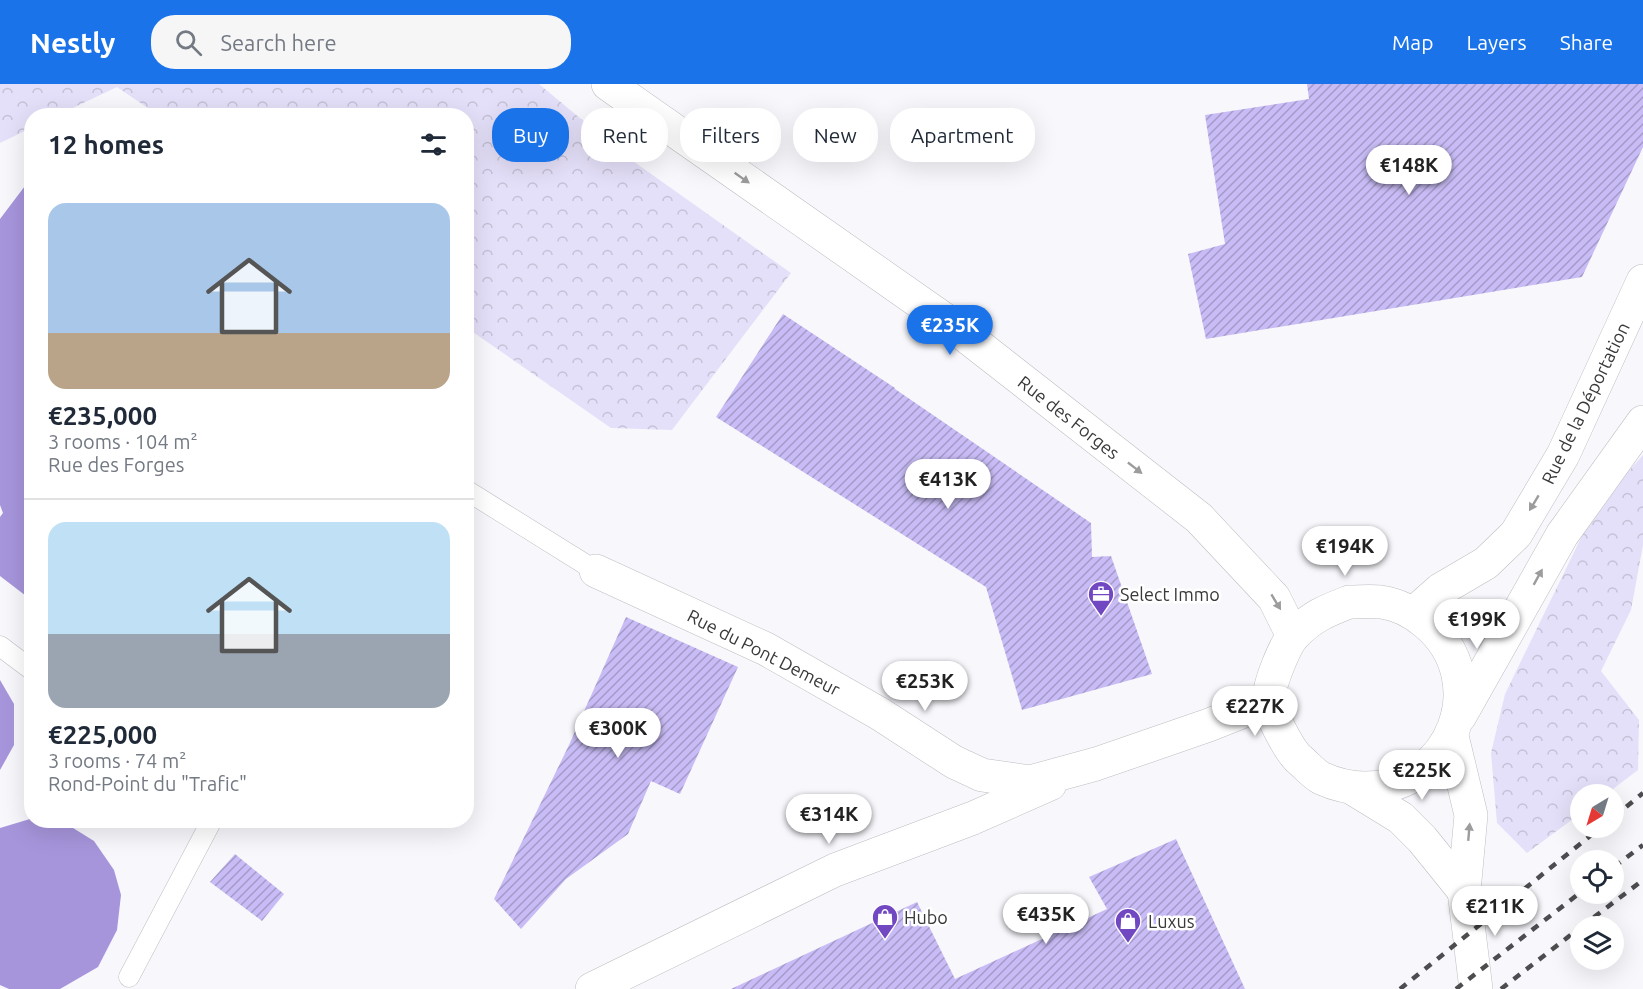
<!DOCTYPE html>
<html lang="en">
<head>
<meta charset="utf-8">
<style>
  :root { --surface:#fff; --page:#f6f6f7; --text:#1f2937; --muted:#747a83; --line:#e0e1e3; --accent:#1a73e8 }
  body { margin:0; font-family:Ubuntu,sans-serif; background:var(--page); color:var(--text); height:100vh; display:flex; flex-direction:column; font-size:22px; white-space:nowrap }
  * { box-sizing:border-box; margin:0 }
  p { font-size:20px; color:var(--muted) }
  .icon { flex:none; width:33px; height:33px; fill:none; stroke:currentColor; stroke-width:2; stroke-linecap:round; stroke-linejoin:round }
  .map { position:relative; flex:1; overflow:hidden }
  .sheet { position:absolute; left:24px; top:24px; width:450px; height:720px; display:flex; flex-direction:column; background:var(--surface); border-radius:24px; box-shadow:0 6px 24px #0002 }
  .sheet>* { flex:none }
  .hud { position:absolute; left:492px; top:24px; width:570px; height:54px; display:flex; gap:12px }
  .needle { width:39px; rotate:218deg }
  .fabs { position:absolute; left:1570px; top:700px; display:grid; gap:12px }
  .fabs a { display:grid; place-items:center; width:54px; height:54px; border-radius:50%; background:var(--surface); box-shadow:0 6px 24px #0002; font-size:30px }
  .price { position:absolute; translate:-50% -51px; padding:0 14px; border-radius:21px; background:#fff; color:#222; font-size:20px; line-height:39px; filter:drop-shadow(0 2px 3px #0008) }
  .price::after { content:''; position:absolute; left:50%; top:36px; width:18px; height:14px; margin-left:-9px; background:inherit; clip-path:polygon(0 0,100% 0,50% 100%) }
  .price.current { background:var(--accent); color:#fff }
  ul { padding:0; list-style:none }
  li { display:grid; align-content:center; gap:12px; height:318px; padding:0 24px }
  li+li { border-top:2px solid var(--line) }
  li span { display:grid; place-items:center; height:186px; border-radius:18px; color:#555 }
  li>.icon { margin-inline-start:auto }
  span .icon { width:108px; height:108px; fill:#fffc; stroke-width:1 }
  li b { font-size:26px }
  h2 { display:flex; justify-content:space-between; align-items:center; height:72px; padding:0 24px; font-size:26px }
  .chip { padding:0 21px; border-radius:24px; background:var(--surface); box-shadow:0 6px 24px #0002; font-size:21px; line-height:54px }
  .chip.current { background:var(--accent); color:#fff }
  header { display:flex; align-items:center; gap:36px; box-sizing:border-box; height:84px; padding:0 30px; background:var(--accent); color:#fff }
  header strong { font-size:28px }
  nav { display:flex; gap:33px; margin-inline-start:auto; font-size:21px }
  .search { width:420px; height:54px; background:var(--page); display:flex; align-items:center; gap:15px; box-sizing:border-box; padding:0 21px; border-radius:24px; color:var(--muted); font-size:22px }
  .map>svg:first-child { display:block }
  .forest { fill:url(#forest-crowns) }
  .water { fill:#a695db }
  .building { fill:url(#building-hatch) }
  .lines { fill:none; stroke-linecap:round; stroke-linejoin:round }
  .service-casing { stroke:#bebec2; stroke-width:21 }
  .minor-casing { stroke:#bebec2; stroke-width:34 }
  .tertiary-casing { stroke:#bebec2; stroke-width:34 }
  .secondary-casing { stroke:#bebec2; stroke-width:34 }
  .service { stroke:#fff; stroke-width:20 }
  .minor { stroke:#fff; stroke-width:33 }
  .tertiary { stroke:#fff; stroke-width:33 }
  .secondary { stroke:#fff; stroke-width:33 }
  .rail { stroke:#4d4c4e; stroke-width:4.5; stroke-dasharray:8 8; stroke-linecap:butt }
  .oneway { fill:#9c9c9c }
  .labels { text-anchor:middle; dominant-baseline:central; stroke-width:5; stroke-linejoin:round; paint-order:stroke }
  .street-label { font-size:18px; fill:#39383a; stroke:#fff }
  .poi-label { font-size:18px; fill:#39383a; stroke:#fff; text-anchor:start }
</style>
</head>
<body>
<header>
<strong>Nestly</strong>
<div class="search"><svg class="icon" aria-label="search" viewBox="0 0 24 24"><circle cx="10" cy="10" r="6"/><path d="M15 15l6 6"/></svg>Search here</div>
<nav><a>Map</a><a>Layers</a><a>Share</a></nav>
</header>
<div class="map">
<svg width="1643" height="905" viewBox="0 0 1643 905">
  <defs>
    <pattern id="forest-crowns" width="20" height="18" patternUnits="userSpaceOnUse" patternTransform="scale(1.5)"><rect width="20" height="18" fill="#e5e0f9"/><path d="M2 6a3 3 0 1 1 6 0M12 15a3 3 0 1 1 6 0" fill="none" stroke="#c5c1d6"/></pattern>
    <pattern id="building-hatch" width="6" height="6" patternUnits="userSpaceOnUse" patternTransform="scale(1.5)"><rect width="6" height="6" fill="#c9bcf6"/><path d="M-1 1l2-2M0 6l6-6M5 7l2-2" fill="none" stroke="#a49ac8"/></pattern>
  </defs>
  <rect width="100%" height="100%" fill="#f8f7fc"/>
  <g class="forest">
    <path d="M0,0H539L623,70L791,189L672,346L611,344L467,244L466,32L158,31L117,3L58,31L32,32L31,44L0,59Z"/>
    <path d="M1643,371V461L1631,526L1601,587L1639,636L1638,686L1605,711H1581V729L1527,769L1497,739L1491,669L1505,610L1595,425Z"/>
  </g>
  <g class="water">
    <path d="M31,94L32,513L30,515L0,492V433L3,429L0,421V135Z"/>
    <path d="M0,596L14,620V661L0,686Z"/>
    <path d="M30,735L65,739L94,757L114,786L121,811L117,846L98,883L60,905H9L0,901V744Z"/>
  </g>
  <g class="building">
    <path d="M1307,0H1643V63L1582,193L1206,255L1188,170L1225,160L1205,31L1309,15Z"/>
    <path d="M783,230L895,304V305L1091,439L1092,473L1111,472L1152,590L1022,626L986,503L716,333Z"/>
    <path d="M626,533L738,583L680,710L651,697L628,750L566,795L521,845L494,815L569,661Z"/>
    <path d="M1176,755L1245,905H731L917,818L955,895L1107,825L1089,793Z"/>
    <path d="M235,770L284,810L262,837L210,798Z"/>
  </g>
  <g class="lines">
    <g class="service-casing">
      <g id="service">
        <path d="M466,406L596,487"/>
        <path d="M0,562L32,586"/>
        <path d="M129,893L212,736"/>
      </g>
    </g>
    <g class="minor-casing">
      <g id="minor">
        <path d="M596,487L766,565L880,630L954,678L982,691L1030,698L1096,680L1209,641L1269,617"/>
        <path d="M592,905L835,786L973,734L1050,700"/>
      </g>
    </g>
    <g class="tertiary-casing">
      <path id="tertiary" d="M1414,529L1440,506L1486,479L1516,450L1563,371L1643,197"/>
    </g>
    <g class="secondary-casing">
      <g id="secondary">
        <path d="M608,0L948,238L1199,434L1274,514L1293,552"/>
        <path d="M1349,518C1360,518 1371,517 1381,518C1397,520 1414,529 1426,539C1494,596 1453,704 1365,704C1351,704 1334,700 1321,694C1314,690 1307,682 1300,676C1290,668 1270,630 1269,617C1268,602 1285,560 1295,550C1313,532 1326,527 1349,518Z"/>
        <path d="M1460,632L1562,451L1643,338"/>
        <path d="M1452,652L1471,731L1464,807L1476,905"/>
        <path d="M1352,704L1401,734L1422,755L1464,807"/>
      </g>
    </g>
    <use href="#service" class="service"/>
    <use href="#minor" class="minor"/>
    <use href="#tertiary" class="tertiary"/>
    <use href="#secondary" class="secondary"/>
    <g class="rail">
      <path d="M1614,733L1643,709"/>
      <path d="M1614,783L1643,761"/>
      <path d="M1581,843L1643,796"/>
      <path d="M1400,905L1600,744"/>
      <path d="M1456,905L1581,808"/>
      <path d="M1501,905L1581,843"/>
    </g>
  </g>
  <defs><path id="oneway-solid" d="M-6-.8H1V-3.2L6.5 0L1 3.2V.8H-6Z" transform="scale(1.5)"/></defs>
  <g class="oneway">
    <use href="#oneway-solid" transform="translate(742 94) rotate(35)"/>
    <use href="#oneway-solid" transform="translate(1135 384) rotate(38)"/>
    <use href="#oneway-solid" transform="translate(1534 419) rotate(121)"/>
    <use href="#oneway-solid" transform="translate(1538 493) rotate(-61)"/>
    <use href="#oneway-solid" transform="translate(1276 518) rotate(59)"/>
    <use href="#oneway-solid" transform="translate(1469 748) rotate(-85)"/>
  </g>
  <defs>
    <g id="office-pin" transform="scale(1.35)"><path d="M0 17L-7.5 6A9.5 9.5 0 1 1 7.5 6Z" fill="#7148c1" stroke="#fff"/><path d="M-6-3h4V-5.5h4V-3h4V5H-6ZM-1-4.5V-3h2v-1.5ZM-6 0V1H6V0Z" fill="#fff"/></g>
    <g id="shop-pin" transform="scale(1.35)"><path d="M0 17L-7.5 6A9.5 9.5 0 1 1 7.5 6Z" fill="#7148c1" stroke="#fff"/><path d="M-5-2.5h2.3a2.7 3.5 0 0 1 5.4 0H5L5.5 6h-11ZM-1.5-2.5h3a1.5 2.3 0 0 0-3 0Z" fill="#fff"/></g>
  </defs>
  <g fill-rule="evenodd">
    <use href="#office-pin" x="1101" y="510"/>
    <use href="#shop-pin" x="885" y="833"/>
    <use href="#shop-pin" x="1128" y="837"/>
  </g>
  <g class="labels">
    <g class="street-label">
      <text transform="translate(1585 319) rotate(-64)">Rue de la Déportation</text>
      <text transform="translate(1069 333) rotate(38)">Rue des Forges</text>
      <text transform="translate(764 568) rotate(27)">Rue du Pont Demeur</text>
    </g>
    <g class="poi-label">
      <text x="1120" y="510">Select Immo</text>
      <text x="904" y="833">Hubo</text>
      <text x="1148" y="837">Luxus</text>
    </g>
  </g>
</svg>
<div class="fabs">
<a><svg class="needle" viewBox="-14 -14 28 28"><path d="M0-13l5 13h-10z" fill="#e53935"/><path d="M0 13l5-13h-10z" fill="#747a83"/></svg></a>
<a><svg class="icon" aria-label="locate" viewBox="0 0 24 24"><circle cx="12" cy="12" r="6"/><path d="M12 2v4M12 18v4M2 12h4M18 12h4"/></svg></a>
<a><svg class="icon" aria-label="layers" viewBox="0 0 24 24"><path d="M12 4l9 5-9 5-9-5zM3 14l9 5 9-5"/></svg></a>
</div>
<b class="price" style="left:1409px;top:112px">€148K</b>
<b class="price current" style="left:950px;top:272px">€235K</b>
<b class="price" style="left:948px;top:426px">€413K</b>
<b class="price" style="left:1345px;top:493px">€194K</b>
<b class="price" style="left:1477px;top:566px">€199K</b>
<b class="price" style="left:925px;top:628px">€253K</b>
<b class="price" style="left:1255px;top:653px">€227K</b>
<b class="price" style="left:618px;top:675px">€300K</b>
<b class="price" style="left:1422px;top:717px">€225K</b>
<b class="price" style="left:829px;top:761px">€314K</b>
<b class="price" style="left:1495px;top:853px">€211K</b>
<b class="price" style="left:1046px;top:861px">€435K</b>
<div class="hud">
<a class="chip current">Buy</a>
<a class="chip">Rent</a>
<a class="chip">Filters</a>
<a class="chip">New</a>
<a class="chip">Apartment</a>
</div>
<section class="sheet">
<h2>12 homes<svg class="icon" aria-label="filters" viewBox="0 0 24 24"><path d="M4 7h16M4 17h16"/><circle cx="9" cy="7" r="2"/><circle cx="15" cy="17" r="2"/></svg></h2>
<ul>
<li><span style="background:linear-gradient(#a9c7e8 70%,#b9a48a 0)"><svg class="icon" aria-label="home" viewBox="0 0 24 24"><path d="M3 11l9-7 9 7M6 9v11h12V9"/></svg></span><div><b>€235,000</b><p>3 rooms · 104 m²</p><p>Rue des Forges</p></div></li>
<li><span style="background:linear-gradient(#bfe0f5 60%,#9aa5b1 0)"><svg class="icon" aria-label="home" viewBox="0 0 24 24"><path d="M3 11l9-7 9 7M6 9v11h12V9"/></svg></span><div><b>€225,000</b><p>3 rooms · 74 m²</p><p>Rond-Point du &quot;Trafic&quot;</p></div></li>
</ul>
</section>
</div>
</body>
</html>
